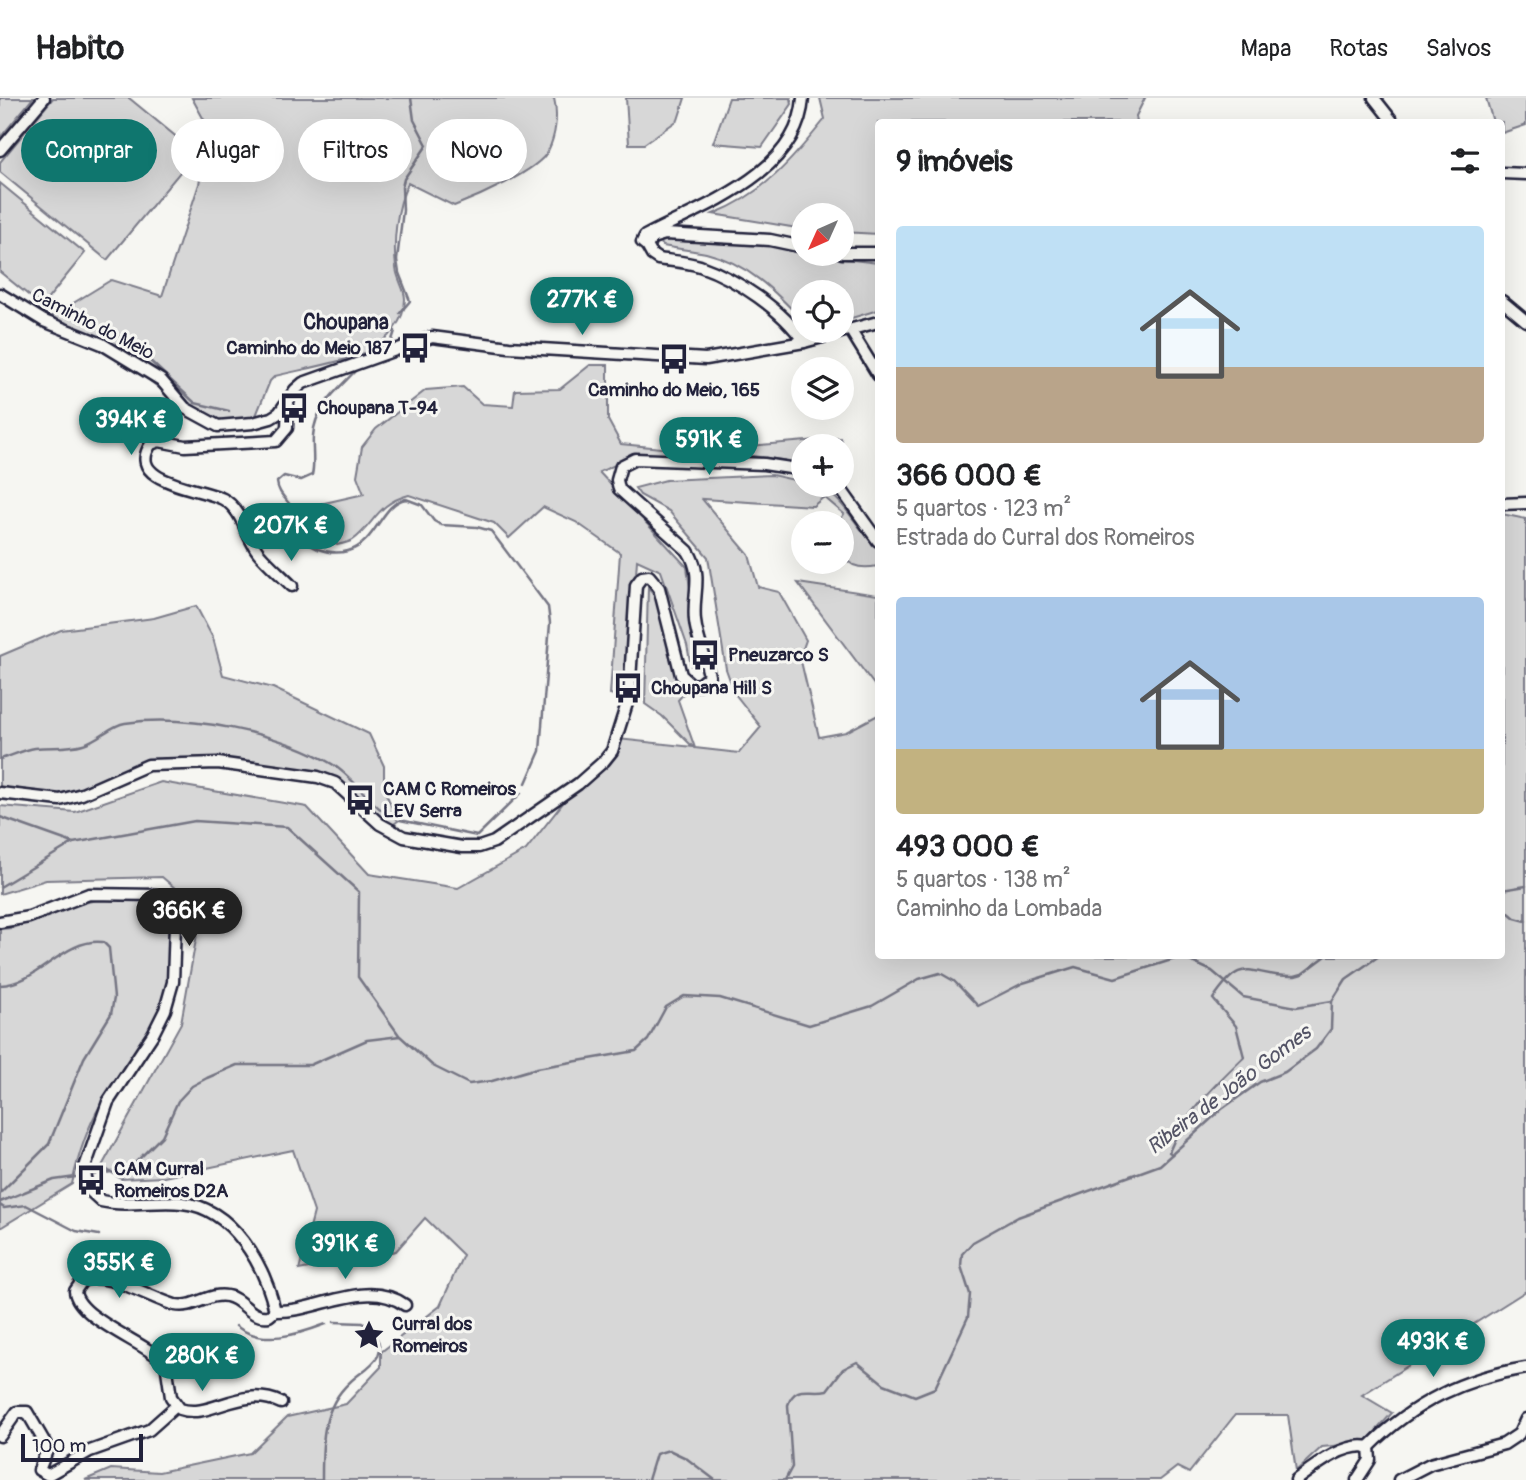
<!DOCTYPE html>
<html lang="pt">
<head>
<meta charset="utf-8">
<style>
  :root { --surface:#fff; --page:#f6f6f6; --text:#202124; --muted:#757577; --line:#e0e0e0; --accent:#0f766e }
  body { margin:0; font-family:Pangolin,sans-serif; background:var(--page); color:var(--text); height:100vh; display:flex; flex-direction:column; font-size:26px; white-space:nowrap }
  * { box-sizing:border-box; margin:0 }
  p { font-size:23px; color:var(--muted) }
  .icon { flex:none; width:38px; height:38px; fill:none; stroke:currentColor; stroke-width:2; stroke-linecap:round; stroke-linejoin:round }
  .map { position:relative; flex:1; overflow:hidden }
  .side { position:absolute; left:875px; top:21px; width:630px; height:840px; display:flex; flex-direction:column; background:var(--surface); border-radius:7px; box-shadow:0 7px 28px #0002 }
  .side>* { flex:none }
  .hud { position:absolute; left:21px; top:21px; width:665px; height:63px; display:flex; gap:14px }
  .needle { width:46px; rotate:225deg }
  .tools { position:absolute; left:791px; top:105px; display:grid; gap:14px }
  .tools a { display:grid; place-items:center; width:63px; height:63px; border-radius:50%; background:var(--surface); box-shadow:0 7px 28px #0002; font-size:35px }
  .scale { position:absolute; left:21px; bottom:18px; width:122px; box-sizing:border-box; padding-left:7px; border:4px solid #22223b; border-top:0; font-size:19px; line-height:24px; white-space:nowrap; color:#22223b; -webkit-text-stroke:5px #f6f6f2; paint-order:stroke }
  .price { position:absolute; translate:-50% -60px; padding:0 16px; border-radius:24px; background:var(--accent); color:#fff; font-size:23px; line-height:46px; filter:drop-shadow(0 2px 4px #0008) }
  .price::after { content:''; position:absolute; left:50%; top:42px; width:21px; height:16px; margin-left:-10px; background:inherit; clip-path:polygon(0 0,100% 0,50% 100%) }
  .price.current { background:#222; color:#fff }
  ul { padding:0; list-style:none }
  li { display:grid; align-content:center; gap:14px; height:371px; padding:0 21px }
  li span { display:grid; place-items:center; height:217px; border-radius:7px; color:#555 }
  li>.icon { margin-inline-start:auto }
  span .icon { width:126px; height:126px; fill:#fffc; stroke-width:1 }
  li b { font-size:30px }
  h2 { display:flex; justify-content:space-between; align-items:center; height:84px; padding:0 21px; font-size:30px }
  .tag { padding:0 24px; border-radius:32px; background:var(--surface); box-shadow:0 7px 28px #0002; font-size:24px; line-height:63px }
  .tag.current { background:var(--accent); color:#fff }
  header { display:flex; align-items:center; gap:42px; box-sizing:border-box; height:98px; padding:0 35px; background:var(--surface); border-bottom:2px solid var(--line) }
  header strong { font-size:33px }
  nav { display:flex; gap:38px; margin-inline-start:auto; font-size:24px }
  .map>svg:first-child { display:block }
  .green { fill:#d7d7d7; stroke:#7c7c89; stroke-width:2 }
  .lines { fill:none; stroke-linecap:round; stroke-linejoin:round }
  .stream { stroke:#757583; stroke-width:2.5 }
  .street-casing { stroke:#22223b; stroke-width:15 }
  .street { stroke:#f6f6f2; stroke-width:10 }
  .labels { text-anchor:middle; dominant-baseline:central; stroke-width:6; stroke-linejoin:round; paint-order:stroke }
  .street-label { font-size:19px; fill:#22223b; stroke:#f6f6f2 }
  .poi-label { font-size:19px; font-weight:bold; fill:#22223b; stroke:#f6f6f2; text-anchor:start }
  .neighbourhood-label { font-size:21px; font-weight:bold; fill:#22223b; stroke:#f6f6f2 }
  .water-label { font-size:21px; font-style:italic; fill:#535365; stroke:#f6f6f2 }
</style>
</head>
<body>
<header>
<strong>Habito</strong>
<nav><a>Mapa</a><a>Rotas</a><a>Salvos</a></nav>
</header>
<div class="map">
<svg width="1526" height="1382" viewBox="0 0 1526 1382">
  <rect width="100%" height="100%" fill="#f6f6f2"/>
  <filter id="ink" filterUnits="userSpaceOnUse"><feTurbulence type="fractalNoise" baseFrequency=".0143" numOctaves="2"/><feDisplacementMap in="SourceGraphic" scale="14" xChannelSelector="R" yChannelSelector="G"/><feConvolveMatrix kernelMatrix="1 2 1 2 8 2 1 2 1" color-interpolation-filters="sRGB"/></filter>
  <g filter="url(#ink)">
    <g class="green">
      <path d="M0,0H33L0,40Z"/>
      <path d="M53,0H129L196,55L107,162L0,74V64Z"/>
      <path d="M192,0H554C558,17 556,37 548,53C538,73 475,100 454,108L408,85C396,110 393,143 396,170C397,181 405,191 405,201C405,223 387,243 369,253C350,263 299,272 275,278L270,283L253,325L218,328L185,310L102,246L44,223L111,182L162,198L199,86L209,31Z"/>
      <path d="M626,0H685L678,22L644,46H629Z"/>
      <path d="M729,0H791L792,6L762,49L713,45Z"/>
      <path d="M820,0H1145L1136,18L1137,24H878V136L842,134V117H803V131L713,116C763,97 793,61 825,21Z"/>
      <path d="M1486,0H1526V27L1502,35V24H1493Z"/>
      <path d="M0,85L85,155L42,208L0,174Z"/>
      <path d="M659,142L770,144L803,152V156L878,165V212L842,223V194H803V223C776,194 747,165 706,155C692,152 678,151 663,148Z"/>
      <path d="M590,267H608V322L621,346L692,353L841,340L847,363L842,371V348H803V365L746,357L624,363L599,374L687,469L693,512L695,568H691L687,547L661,473L637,462L628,591L617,598L610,596L620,455L576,424L543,409L509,440L494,425L409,397C377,405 374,427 353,442C349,444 342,446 337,447L321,439L306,413L320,406L364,396L357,378L362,349L376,331L426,292L463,289L482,306L513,308L515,292L560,291Z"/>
      <path d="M772,377L803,384V387C842,387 851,428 878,449V468C841,475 842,455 842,425H838L844,416L824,399L813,408L702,401L749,457L758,489L779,494L806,542L800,559L819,639L846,634L878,617V858H1502V416L1526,421V1193L1362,1297L1392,1315L1365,1345L1322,1349L1296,1373L1288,1317H1235L1189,1375L1177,1369L1160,1382H85L111,1371L159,1374L250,1355L287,1319L346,1306L381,1269V1254L440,1208L463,1157L425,1120L396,1153L299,1172L314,1114L293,1052L164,1079L121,1081L102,1068L181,925L197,836V809L162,779L46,782L0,796V708L75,714L161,684L307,709L369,776L458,790L526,752L578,686L618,641L693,649L662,618L645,606L648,489L659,502L672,560L687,592L678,602L695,650L739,655L761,629L735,596L726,571L708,459L669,413L640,397L635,390L666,382Z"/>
      <path d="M798,485L878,497V592Z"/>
      <path d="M196,508L213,540L223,577L273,590L369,636L384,668V691L398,723L387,731L335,685L218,665L148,667L60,702L0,695V558L61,532L154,520Z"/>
      <path d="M104,800L155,802L171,820C170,851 171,885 158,915C143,948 119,974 101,1006C87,1030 78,1058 72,1086L0,1130V831L12,830L68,809Z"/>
    </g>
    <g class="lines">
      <g class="stream">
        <path d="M34,212L72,216L130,244L195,305L229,313"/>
        <path d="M400,215L410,203L399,175L397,162L403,112L402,89L404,81L427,47L414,22L411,0"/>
        <path d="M387,247L392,242L395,233"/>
        <path d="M359,269C340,290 315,307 313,338C312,351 315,365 312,377L301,382L284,378L277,384C278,396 287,401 293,411C297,417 296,424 298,431C303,450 330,458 348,453C377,445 381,405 406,401L422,407L434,423L441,427L477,429L491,433L548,509L550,525L540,653L526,685"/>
        <path d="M0,661C12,658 23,652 35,650C51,648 67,651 83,646C98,642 111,627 125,625C187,616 278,634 332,666C355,680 368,705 391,719"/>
        <path d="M0,719L73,745L195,723L287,729L359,794L358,879L399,937"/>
        <path d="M400,722L477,738L521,695"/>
        <path d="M0,789L73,745"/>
        <path d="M1502,792L1526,788"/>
        <path d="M1502,809L1515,820L1526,823"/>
        <path d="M0,887C39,886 64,839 103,844L109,850L114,900L111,916L84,960L49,1046L0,1095"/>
        <path d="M1172,1056L1169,1054C1183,1017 1217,985 1244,959L1236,928L1213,901C1245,853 1249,880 1295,878L1302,876L1326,858"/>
        <path d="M90,1077L119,1073L135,1065L162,1038L178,1003L192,988L207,980L237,967H310L367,942L400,938L433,968L469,986L492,983L537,970L636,953L648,942L666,909L684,898L720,900L809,927L872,908L919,881L940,875L954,883L978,908L1023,885L1075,869L1115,880L1181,859L1212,873L1243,899L1296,909L1332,903"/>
        <path d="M0,1104L54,1082L83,1078"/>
        <path d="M0,1107L4,1110L26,1107L76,1133L99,1137"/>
        <path d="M236,1228C262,1248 297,1237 326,1226"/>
        <path d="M322,1382C322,1347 321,1310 350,1284C358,1276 373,1268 378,1258C384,1245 372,1232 363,1225L334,1224"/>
        <path d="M648,1382L656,1356L669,1352L686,1360L715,1382"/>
        <path d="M785,1382L792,1369L788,1307C795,1285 810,1296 827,1292L843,1271L857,1264L884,1286L915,1298L935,1290L968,1219L970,1196L961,1168L962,1156L973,1144L1018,1119L1160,1067L1222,1011L1260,984L1285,974L1316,951L1331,931L1332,903L1346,881L1379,858"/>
      </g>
      <g class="street-casing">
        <g id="street">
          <path d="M1374,0L1393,24"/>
          <path d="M0,52L44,0"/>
          <path d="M1502,75L1526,76"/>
          <path d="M647,148L642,144L645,138C701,108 798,77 803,0"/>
          <path d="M803,149L770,142L665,136L652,140L647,148L652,157L658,161C671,163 687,164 700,168C737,181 783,212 804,244"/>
          <path d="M842,155H878"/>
          <path d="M0,196L44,223L102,246L161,282L185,310L218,328L253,325L271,320L279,315L295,292L303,285L432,239L509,249L706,261L804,244L878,224"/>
          <path d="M1502,203L1526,223"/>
          <path d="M851,233L878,277"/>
          <path d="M288,304L287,330L276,343L185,348L159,343L151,346C124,385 203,390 223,401C243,412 245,437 258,454C268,466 281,477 292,488"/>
          <path d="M838,387L878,443"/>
          <path d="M1502,406L1526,405"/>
          <path d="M0,695L60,702L82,696L148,667L218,665L318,679L335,685L380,726L404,739L462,749H479L494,744L578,686L604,663L612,653L629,599L636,487L642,479L649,478L659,490L681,577L691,586L698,587L709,578C706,559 697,542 695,523C692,496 704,478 688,453L619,391L617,382L621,368L635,361L764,366L803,372"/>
          <path d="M0,824L29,819L89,796L156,797L166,806L175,826L173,884L165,912L153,936L108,1004L84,1072L89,1092L101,1103C128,1109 156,1102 182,1105C233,1110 265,1168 275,1213"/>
          <path d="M275,1213L269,1218C249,1221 244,1201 227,1198C209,1194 194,1211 175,1207C151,1201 106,1171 82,1183L75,1193C77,1220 146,1245 166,1265L171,1299L180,1311C210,1322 241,1286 281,1305"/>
          <path d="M275,1213C317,1215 365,1179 405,1207"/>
          <path d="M0,1338L17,1314H27L48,1350L39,1372L48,1377L90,1353L149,1332L176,1308"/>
          <path d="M1369,1349C1414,1304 1464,1280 1526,1270"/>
          <path d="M1296,1382C1315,1368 1344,1344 1369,1349"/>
          <path d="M1357,1382L1370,1362L1369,1349"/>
          <path d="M1399,1382L1430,1366L1504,1346L1519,1336L1526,1321"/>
        </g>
      </g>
      <use href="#street" class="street"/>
    </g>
  </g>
  <defs>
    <g id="bus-bare" transform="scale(2.415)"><path d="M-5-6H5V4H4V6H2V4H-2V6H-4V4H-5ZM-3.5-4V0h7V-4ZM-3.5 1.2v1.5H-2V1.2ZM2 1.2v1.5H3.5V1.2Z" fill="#22223b" stroke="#f6f6f2" stroke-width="2.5" paint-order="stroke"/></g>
    <g id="sight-bare" transform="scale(2.415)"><path d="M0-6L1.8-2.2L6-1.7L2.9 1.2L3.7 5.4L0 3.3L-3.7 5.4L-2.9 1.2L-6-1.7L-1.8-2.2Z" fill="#22223b" stroke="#f6f6f2" stroke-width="2.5" paint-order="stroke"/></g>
  </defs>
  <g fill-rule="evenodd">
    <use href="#bus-bare" x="415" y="250"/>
    <use href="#bus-bare" x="674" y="261"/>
    <use href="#bus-bare" x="294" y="310"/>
    <use href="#bus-bare" x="705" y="557"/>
    <use href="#bus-bare" x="628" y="590"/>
    <use href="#bus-bare" x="360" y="702"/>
    <use href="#bus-bare" x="91" y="1082"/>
    <use href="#sight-bare" x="369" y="1237"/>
  </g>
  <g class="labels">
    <g class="street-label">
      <text transform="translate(93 226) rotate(27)">Caminho do Meio</text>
    </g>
    <g class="poi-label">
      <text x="392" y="250" text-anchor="end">Caminho do Meio 187</text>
      <text x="674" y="292" text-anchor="middle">Caminho do Meio, 165</text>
      <text x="317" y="310">Choupana T-94</text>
      <text x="728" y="557">Pneuzarco S</text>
      <text x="651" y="590">Choupana Hill S</text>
      <text x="383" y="691">CAM C Romeiros<tspan x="383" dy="22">LEV Serra</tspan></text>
      <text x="114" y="1071">CAM Curral<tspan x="114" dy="22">Romeiros D2A</tspan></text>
      <text x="392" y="1226">Curral dos<tspan x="392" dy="22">Romeiros</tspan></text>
    </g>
    <g class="neighbourhood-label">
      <text x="346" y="224">Choupana</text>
    </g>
    <g class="water-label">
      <text transform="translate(1229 992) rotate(-37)">Ribeira de João Gomes</text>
    </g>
  </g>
</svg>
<div class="tools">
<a><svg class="needle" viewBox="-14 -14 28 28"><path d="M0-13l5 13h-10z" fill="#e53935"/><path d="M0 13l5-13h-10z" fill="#757577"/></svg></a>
<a><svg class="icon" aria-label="locate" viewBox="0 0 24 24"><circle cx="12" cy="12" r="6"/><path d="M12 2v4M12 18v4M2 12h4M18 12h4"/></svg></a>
<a><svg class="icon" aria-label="layers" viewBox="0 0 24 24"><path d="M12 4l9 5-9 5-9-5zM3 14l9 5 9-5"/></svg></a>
<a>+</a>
<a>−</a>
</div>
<div class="scale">100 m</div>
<b class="price" style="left:582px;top:239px">277K €</b>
<b class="price" style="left:131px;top:359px">394K €</b>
<b class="price" style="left:709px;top:379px">591K €</b>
<b class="price" style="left:291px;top:465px">207K €</b>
<b class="price current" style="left:189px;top:850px">366K €</b>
<b class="price" style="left:345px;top:1183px">391K €</b>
<b class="price" style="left:119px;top:1202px">355K €</b>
<b class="price" style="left:1433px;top:1281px">493K €</b>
<b class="price" style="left:202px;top:1295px">280K €</b>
<div class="hud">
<a class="tag current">Comprar</a>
<a class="tag">Alugar</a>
<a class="tag">Filtros</a>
<a class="tag">Novo</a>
</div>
<section class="side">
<h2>9 imóveis<svg class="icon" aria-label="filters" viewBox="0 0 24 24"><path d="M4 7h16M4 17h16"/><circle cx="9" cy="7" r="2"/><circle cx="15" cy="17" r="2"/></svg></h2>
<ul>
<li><span style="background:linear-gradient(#bfe0f5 65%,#b9a48a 0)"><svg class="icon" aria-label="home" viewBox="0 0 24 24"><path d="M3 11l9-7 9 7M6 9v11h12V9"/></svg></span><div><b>366 000 €</b><p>5 quartos · 123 m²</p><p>Estrada do Curral dos Romeiros</p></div></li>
<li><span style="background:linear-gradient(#a9c7e8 70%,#c2b280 0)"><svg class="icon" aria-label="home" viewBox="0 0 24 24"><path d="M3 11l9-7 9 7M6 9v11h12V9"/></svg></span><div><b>493 000 €</b><p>5 quartos · 138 m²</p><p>Caminho da Lombada</p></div></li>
</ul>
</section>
</div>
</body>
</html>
